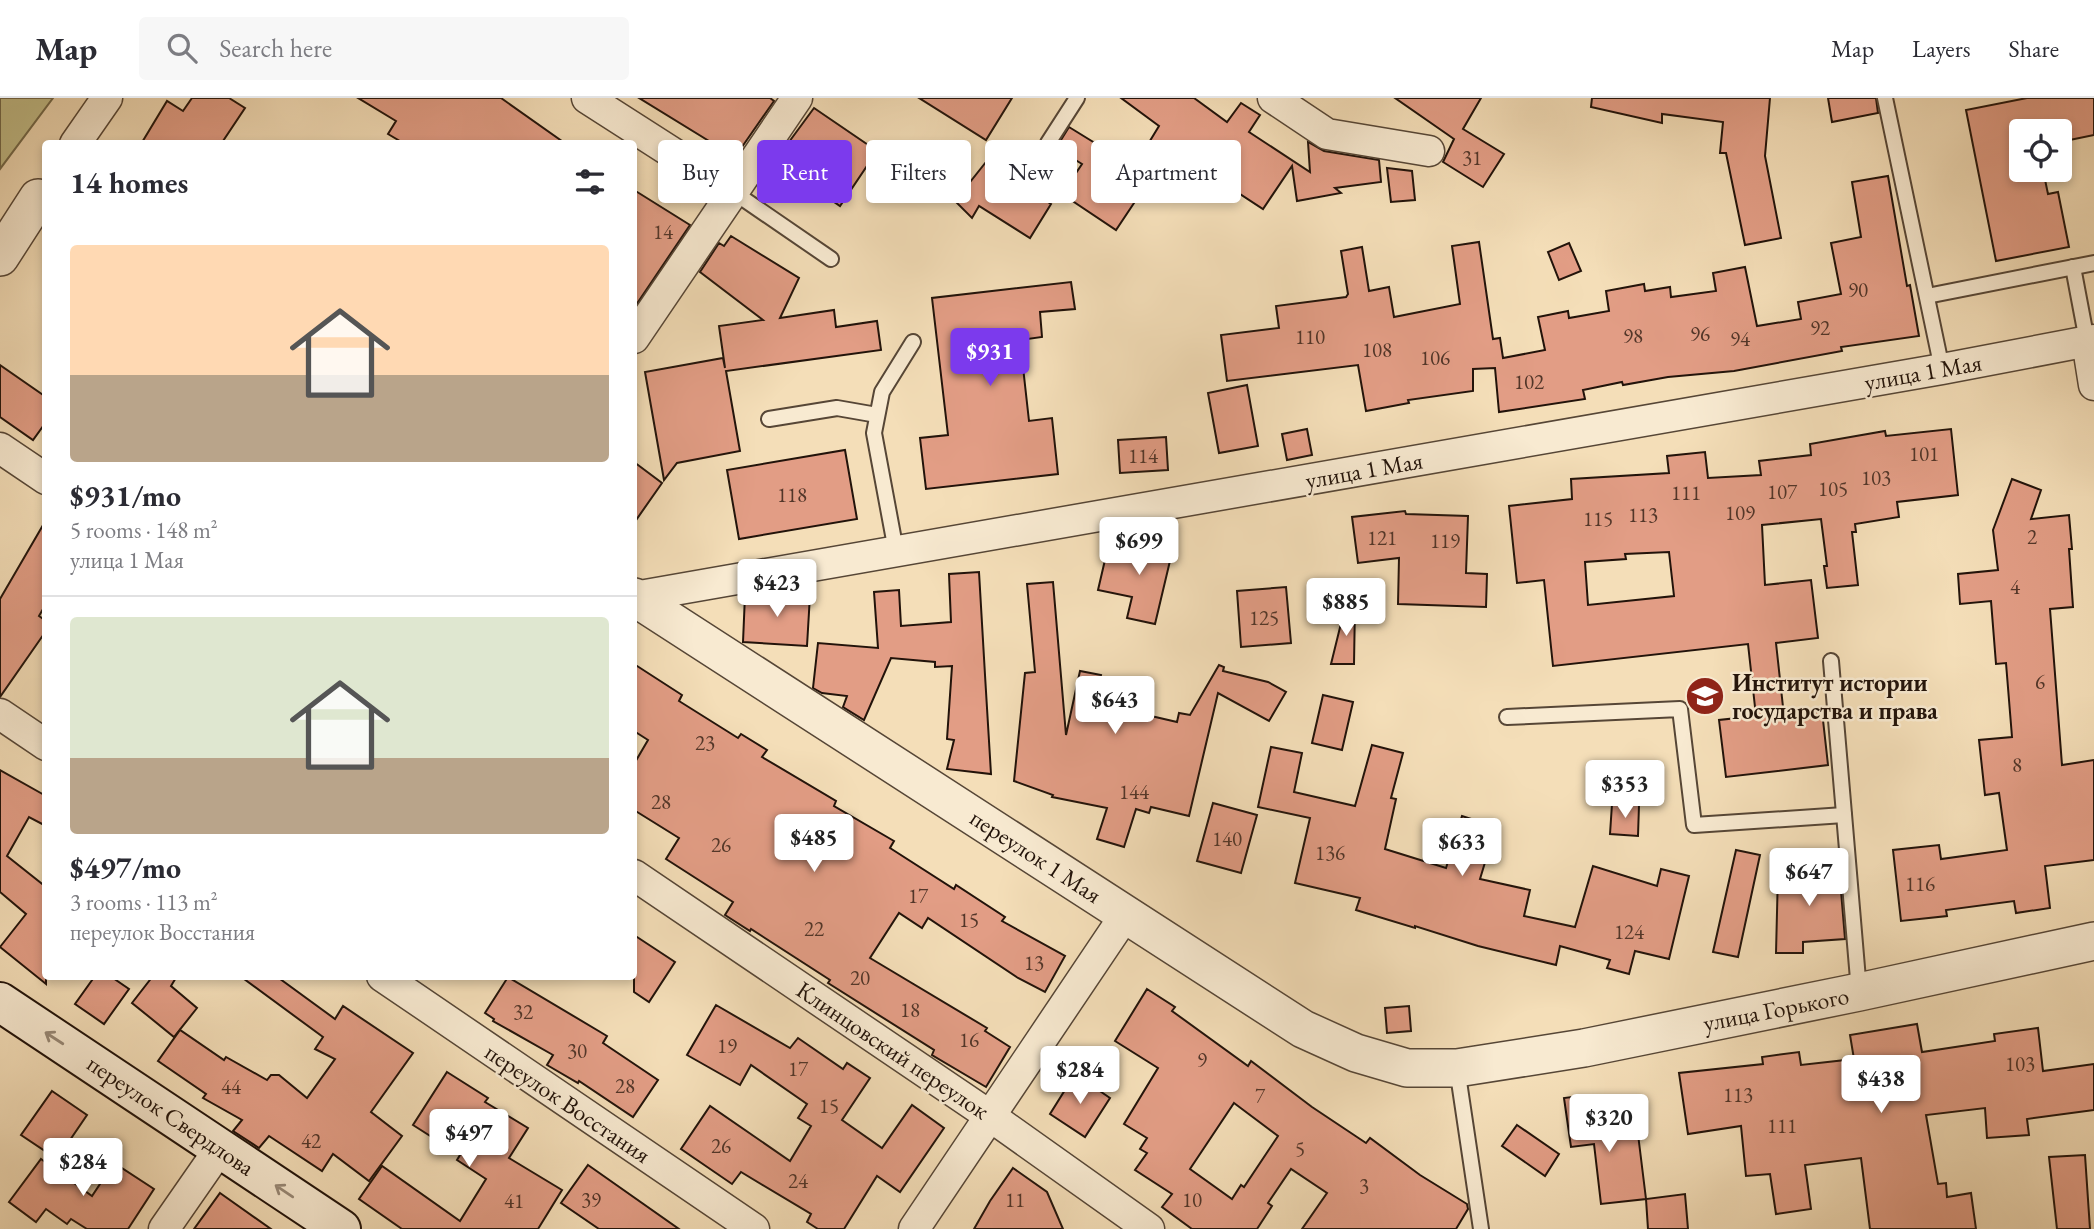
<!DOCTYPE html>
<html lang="en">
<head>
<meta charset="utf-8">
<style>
  :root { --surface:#fff; --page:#f7f7f7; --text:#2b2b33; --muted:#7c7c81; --line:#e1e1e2; --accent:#7c3aed }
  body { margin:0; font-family:"EB Garamond",serif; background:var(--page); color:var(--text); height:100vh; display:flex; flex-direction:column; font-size:26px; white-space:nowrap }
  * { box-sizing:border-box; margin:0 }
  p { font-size:23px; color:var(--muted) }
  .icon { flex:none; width:38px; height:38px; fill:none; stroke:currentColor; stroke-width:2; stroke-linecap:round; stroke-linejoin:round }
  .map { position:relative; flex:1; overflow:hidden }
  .sheet { position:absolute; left:42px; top:42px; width:595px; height:840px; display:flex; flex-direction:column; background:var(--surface); border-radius:7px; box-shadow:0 4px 10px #0003 }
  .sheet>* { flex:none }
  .top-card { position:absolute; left:658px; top:42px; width:665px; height:63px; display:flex; gap:14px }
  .fabs { position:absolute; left:2009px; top:21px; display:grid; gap:14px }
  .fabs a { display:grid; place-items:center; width:63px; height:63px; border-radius:7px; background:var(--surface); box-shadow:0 4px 10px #0003; font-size:35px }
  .price { position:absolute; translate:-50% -60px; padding:0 16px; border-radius:7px; background:#fff; color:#222; font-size:23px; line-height:46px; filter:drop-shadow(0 2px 4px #0008) }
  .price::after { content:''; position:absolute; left:50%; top:42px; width:21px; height:16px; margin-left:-10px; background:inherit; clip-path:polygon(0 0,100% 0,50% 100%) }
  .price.selected { background:var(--accent); color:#fff }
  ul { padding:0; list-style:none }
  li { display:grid; align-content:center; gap:14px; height:371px; padding:0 28px }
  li+li { border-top:2px solid var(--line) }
  li span { display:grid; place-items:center; height:217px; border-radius:7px; color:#555 }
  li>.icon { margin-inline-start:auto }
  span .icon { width:126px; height:126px; fill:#fffc; stroke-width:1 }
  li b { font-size:30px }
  h2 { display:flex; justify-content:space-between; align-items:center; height:84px; padding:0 28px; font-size:30px }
  .tag { padding:0 24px; border-radius:7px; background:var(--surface); box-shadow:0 4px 10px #0003; font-size:24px; line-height:63px }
  .tag.selected { background:var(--accent); color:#fff }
  header { display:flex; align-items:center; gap:42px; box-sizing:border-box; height:98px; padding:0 35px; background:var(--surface); border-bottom:2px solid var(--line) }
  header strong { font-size:33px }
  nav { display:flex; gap:38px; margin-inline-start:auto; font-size:24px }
  .search { width:490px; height:63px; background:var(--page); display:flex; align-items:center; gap:18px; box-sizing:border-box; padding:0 24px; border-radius:7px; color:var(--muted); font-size:26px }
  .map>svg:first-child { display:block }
  .green { fill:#c3bf8a; stroke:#72694a; stroke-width:2 }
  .building { fill:#e29d85; stroke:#22130a; stroke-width:2; fill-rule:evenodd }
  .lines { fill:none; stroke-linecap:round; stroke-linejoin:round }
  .service-casing { stroke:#564636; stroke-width:18 }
  .minor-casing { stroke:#564636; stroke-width:33 }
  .tertiary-casing { stroke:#564636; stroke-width:40 }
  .secondary-casing { stroke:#22130a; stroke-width:42 }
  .service { stroke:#f8ead1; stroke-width:14 }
  .minor { stroke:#f8ead1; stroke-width:30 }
  .tertiary { stroke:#f8ead1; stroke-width:37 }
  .secondary { stroke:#f8ead1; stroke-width:38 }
  .oneway { stroke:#988977 }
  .labels { text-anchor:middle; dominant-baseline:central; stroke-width:5; stroke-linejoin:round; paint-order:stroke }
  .number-label { font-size:21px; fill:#523629 }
  .street-label { font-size:24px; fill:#22130a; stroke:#f8ead1 }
  .poi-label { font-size:24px; font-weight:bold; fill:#22130a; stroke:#f8ead1; text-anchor:start }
</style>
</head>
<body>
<header>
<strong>Map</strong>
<div class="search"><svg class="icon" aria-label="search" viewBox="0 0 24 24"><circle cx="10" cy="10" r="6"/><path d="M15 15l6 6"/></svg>Search here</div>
<nav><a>Map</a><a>Layers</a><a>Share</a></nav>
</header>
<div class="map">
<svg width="2094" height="1131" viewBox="0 0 2094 1131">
  <rect width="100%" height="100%" fill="#f4deb8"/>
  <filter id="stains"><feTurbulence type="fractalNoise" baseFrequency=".00286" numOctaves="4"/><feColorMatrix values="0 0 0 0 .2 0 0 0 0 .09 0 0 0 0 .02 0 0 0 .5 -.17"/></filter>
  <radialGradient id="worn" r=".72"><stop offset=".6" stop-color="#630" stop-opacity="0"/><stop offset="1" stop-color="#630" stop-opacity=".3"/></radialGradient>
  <path class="green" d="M0,0H53L0,71Z"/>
  <g class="building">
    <path d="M192,0H229L245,10L221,46H141L167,3L183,13Z"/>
    <path d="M358,0H501L566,46H405L388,36L396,23Z"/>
    <path d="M639,0H770L774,3L735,59Z"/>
    <path d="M919,0H1012L986,42Z"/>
    <path d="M1121,0H1194L1227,24L1241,5L1260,17L1249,34L1310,74L1308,44L1324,53L1379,62L1381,84L1335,90L1341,95L1297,103L1292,68L1263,111L1194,66L1171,103L1146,87L1116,132L1062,96L1082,66L1056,50L1069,29L1134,69L1159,28Z"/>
    <path d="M1395,0H1481L1463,31L1504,56L1483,89L1443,64L1454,41Z"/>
    <path d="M1592,0H1770L1765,58L1781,140L1745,147L1726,55H1720L1723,24L1662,16V25L1591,9Z"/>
    <path d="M1828,0H1876L1878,15L1832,24Z"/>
    <path d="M2027,0H2094V37L2060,44V33H2021V72H2043L2048,96L2058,94L2069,149L1996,163L1966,12Z"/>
    <path d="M814,10L877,53L840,108L775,63Z"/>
    <path d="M986,64L1051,106L1030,140L979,108L972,120L955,103Z"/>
    <path d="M1387,70L1412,73L1415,102L1391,104Z"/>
    <path d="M1888,78L1907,188L1910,187L1919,238L1841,249L1842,253L1734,273L1668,279L1623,287L1622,284L1583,292L1585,301L1499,314L1495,270L1473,271V293L1408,302L1409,305L1366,313L1358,267L1227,283L1221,237L1279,230L1276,208L1346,199L1348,196L1341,153L1362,149L1369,193L1389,189L1394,219L1460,206L1452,148L1479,144L1493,241L1500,240L1503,260L1545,252L1538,219L1568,213L1569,220L1609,213L1606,193L1644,186L1645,193L1670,189L1671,199L1716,193L1713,175L1745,169L1757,228L1801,221L1798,204L1841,196L1831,145L1861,139L1852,84Z"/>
    <path d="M634,92L690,127L634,210Z"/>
    <path d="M731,138L799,180L780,220L834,212L836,229L877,223L881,252L726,273L740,353L677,365L664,382L645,274L723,260L725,270L719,228L763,222L700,174L719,145L724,148Z"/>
    <path d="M1569,145L1581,173L1559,182L1548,154Z"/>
    <path d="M1071,184L1075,211L1040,214L1042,239L1020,242L1029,323L1052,320L1058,376L926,391L920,340L948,337L932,200Z"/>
    <path d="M0,267L46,299V324L33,342L0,319Z"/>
    <path d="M1247,287L1258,348L1219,355L1208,295Z"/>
    <path d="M1307,331L1312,357L1287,362L1282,336Z"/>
    <path d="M1951,331L1958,397L1897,404L1899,419L1855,426L1856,434H1852L1858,487L1827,490L1824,468H1827L1821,421L1762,427L1765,487L1811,482L1818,540L1776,545L1784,618L1822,613L1828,667L1726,679L1719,622L1756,618L1748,546L1553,568L1544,482L1517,485L1509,408L1572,401L1571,381L1669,375L1667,358L1705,354L1708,380L1761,377L1759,363L1811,357L1810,346L1885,333L1886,338ZM1669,454L1674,498L1588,507L1585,464L1626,461L1625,456Z"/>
    <path d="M1166,339L1168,372L1120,375L1118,342Z"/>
    <path d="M845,352L857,421L739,441L727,372Z"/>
    <path d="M634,364L662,385L634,425Z"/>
    <path d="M2012,381L2041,392L2031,421L2069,417L2072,451H2069L2073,509L2050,511L2062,667L2094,662V762L2045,768L2050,810L2016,815L2014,803L1946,812L1947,818L1901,823L1893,752L1939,747L1941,761L2007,752L1999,695L1985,697L1979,642L2012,639L2006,565L1996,566L1991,503L1960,506L1958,476L1998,472L1993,432Z"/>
    <path d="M1405,413L1406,416L1468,418L1466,475L1487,476L1486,509L1398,506L1399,460L1358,465L1352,419Z"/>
    <path d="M46,422V506L39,518L46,523V533L0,599V501Z"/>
    <path d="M1146,439L1174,446L1155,526L1127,520L1132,499L1098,492L1108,449L1142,456Z"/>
    <path d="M979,474L985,577L991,676L947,671L954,642L947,641L952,568L935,569V564L891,560L864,622L843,609L847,598L822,595L813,590L818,545L878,550L874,494L899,492L901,528L951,524L949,476Z"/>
    <path d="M1053,484L1066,637L1080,573L1101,577L1095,605L1177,624L1179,615L1190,617L1219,567L1224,569L1223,573L1268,584L1286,594L1269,623L1218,595L1189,718L1151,709L1149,715L1136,711L1124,749L1097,741L1107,710L1052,699L1053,697L1014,683L1025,575L1035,574L1027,486Z"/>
    <path d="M1286,489L1291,545L1241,549L1237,493Z"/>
    <path d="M759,495L810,497L807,548L743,544L745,497Z"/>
    <path d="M1346,505L1355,506L1354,566H1331Z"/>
    <path d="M634,566L682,597L679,603L738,640L741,636L767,652L762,659L836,703L834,708L894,743L890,750L954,791L956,787L1005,819L1002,823L1065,858L1045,894L1018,880L928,820L922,830L899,815L870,860L987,930L985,933L1010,949L986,989L932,957L934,952L828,885L830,882L751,831L750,833L725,817L733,804L666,761L679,740L634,712V666L648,642L634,633Z"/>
    <path d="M1323,597L1353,604L1342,652L1312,645Z"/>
    <path d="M1372,647L1403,655L1391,700L1396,701L1385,751L1446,770L1462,718L1487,726L1486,736L1493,738L1480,781L1530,792L1524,818L1575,829L1593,768L1657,788L1661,771L1689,778L1669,861L1635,853L1629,876L1607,870L1610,862L1560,848L1556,867L1478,848L1415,828V830L1356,812L1360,800L1295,785L1310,720L1258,709L1271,649L1302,655L1294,694L1355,708Z"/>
    <path d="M0,672L46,698V728L29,719L7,758L46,789V886L0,849L26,816L0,794Z"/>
    <path d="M1213,705L1257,717L1241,775L1197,763Z"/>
    <path d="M1612,706L1639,707L1638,738L1610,736Z"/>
    <path d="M1736,752L1760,757L1738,859L1713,854Z"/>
    <path d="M1839,769L1845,841L1803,844V855H1776L1778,774Z"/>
    <path d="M634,837L675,864L649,904L634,894Z"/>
    <path d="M95,878H110L129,891L104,926L75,906Z"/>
    <path d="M153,878H177L171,888L197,910L174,939L132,905Z"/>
    <path d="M240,878H276L335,921L343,908L413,955L371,1014L402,1038L369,1083L333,1056L322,1073L269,1038L259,1050L233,1033L242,1022L203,1000L206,996L158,963L180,932L224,962L226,959L267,982L271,977H279L307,1000L335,961L315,951L323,939Z"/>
    <path d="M508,879L607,938L603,945L658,982L633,1019L579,983L578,985L547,967L553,957L493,923L494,921L485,915Z"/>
    <path d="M1147,891L1175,909L1172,913L1248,968L1251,963L1312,1009L1366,1045L1370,1040L1420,1077L1467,1106L1468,1111L1456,1131H1302L1327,1095L1291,1071L1268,1105L1272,1108L1257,1131H1192L1162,1109L1172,1096L1135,1072L1147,1055L1140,1051L1147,1040L1124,1026L1158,970L1115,943ZM1234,1005L1278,1038L1244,1089L1241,1087L1232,1101L1190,1071Z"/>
    <path d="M716,907L790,950L798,940L843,971L847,965L870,980L842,1022L882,1050L912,1007L944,1030L900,1094L877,1078L844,1131H818L807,1124L811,1116L741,1074L732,1086L681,1051L710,1008L790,1063L811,1028L798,1020L807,1006L751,967L740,987L687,957Z"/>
    <path d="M1409,908L1411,933L1387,935L1385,910Z"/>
    <path d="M1917,926L1922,954L1995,943L1994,936L2038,930L2043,973L2094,966V1012L2027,1021L2029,1037L1987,1040L1985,1010L1926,1017L1938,1086L1946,1085L1947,1099L1971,1095L1976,1131H1870L1861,1060L1805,1067L1811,1111L1776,1116L1770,1076L1746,1078L1741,1028L1688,1036L1679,975L1763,966L1762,959L1799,954L1801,967L1854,961L1850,937Z"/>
    <path d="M447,974L488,1000L485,1004L528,1030L509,1060L562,1092L538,1131H402L359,1101L382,1068L460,1123L486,1081L457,1062L460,1057L413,1027Z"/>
    <path d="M1075,976L1110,1000L1085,1039L1050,1016Z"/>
    <path d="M52,993L87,1017L57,1061L21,1037Z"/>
    <path d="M1587,997L1593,1037V1033L1637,1028L1646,1101L1601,1106L1594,1046L1571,1049L1564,1000Z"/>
    <path d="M1517,1027L1559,1056L1545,1078L1502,1048Z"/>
    <path d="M2085,1057L2090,1131H2057L2049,1059Z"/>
    <path d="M41,1061L92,1098L114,1065L154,1091L128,1131H87L71,1121L67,1126L46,1111L36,1124L9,1104Z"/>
    <path d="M588,1067L679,1131H599L561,1105Z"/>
    <path d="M1013,1070L1047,1094L1063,1131H974L990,1103Z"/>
    <path d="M220,1095L271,1131H194Z"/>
    <path d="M1685,1096L1688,1131H1648L1646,1101Z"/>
  </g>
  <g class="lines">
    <g class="service-casing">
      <g id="service">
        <path d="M1885,0L1942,271"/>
        <path d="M1048,45L1077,0"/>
        <path d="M732,93L831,161"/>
        <path d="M2073,169L2087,243"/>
        <path d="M1927,198L2094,165"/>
        <path d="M769,321L837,310L877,317"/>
        <path d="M896,453L874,335L882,294L913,244"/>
        <path d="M1831,563L1859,893"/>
        <path d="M1507,619L1680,611L1694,727L1844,717"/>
        <path d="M1457,970L1481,1131"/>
      </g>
    </g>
    <g class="minor-casing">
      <g id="minor">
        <path d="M587,0L732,93"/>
        <path d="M1273,0L1327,36L1429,53"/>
        <path d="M75,46L107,0"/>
        <path d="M634,240L797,0"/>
        <path d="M2087,243L2094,287"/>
        <path d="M0,350L46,381"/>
        <path d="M634,499L1942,271L2094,242"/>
        <path d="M0,616L46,647"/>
        <path d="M634,777L990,1018L1149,1131"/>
        <path d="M382,878L754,1131"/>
        <path d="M164,1131L221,1049"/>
        <path d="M914,1131L1126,816"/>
      </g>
    </g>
    <g class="tertiary-casing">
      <g id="tertiary">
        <path d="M0,159L38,100L46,105"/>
        <path d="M634,499L1303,931L1356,955L1407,970H1457L1584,950L1859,894L2094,843"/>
      </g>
    </g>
    <g class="secondary-casing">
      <path id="secondary" d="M0,904L341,1131"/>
    </g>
    <use href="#service" class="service"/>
    <use href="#minor" class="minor"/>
    <use href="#tertiary" class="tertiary"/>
    <use href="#secondary" class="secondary"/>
  </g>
  <defs><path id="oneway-shaft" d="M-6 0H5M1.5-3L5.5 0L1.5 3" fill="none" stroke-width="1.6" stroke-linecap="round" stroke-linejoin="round" transform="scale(1.75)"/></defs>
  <g class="oneway">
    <use href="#oneway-shaft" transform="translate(54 940) rotate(-147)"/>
    <use href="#oneway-shaft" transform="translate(284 1093) rotate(-146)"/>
  </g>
  <defs>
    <g id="university-disc" transform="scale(2.0125)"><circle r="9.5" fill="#8f2418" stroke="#f8ead1"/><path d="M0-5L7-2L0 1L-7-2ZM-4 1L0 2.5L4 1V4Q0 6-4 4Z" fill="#fff"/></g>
  </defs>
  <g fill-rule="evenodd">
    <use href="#university-disc" x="1705" y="598"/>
  </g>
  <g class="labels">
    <g class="number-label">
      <text x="1472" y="59">31</text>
      <text x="663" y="133">14</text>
      <text x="1858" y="191">90</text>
      <text x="1820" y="229">92</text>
      <text x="1700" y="235">96</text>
      <text x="1633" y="237">98</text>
      <text x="1310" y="238">110</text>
      <text x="1740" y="240">94</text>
      <text x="1377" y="251">108</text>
      <text x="1435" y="259">106</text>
      <text x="1529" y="283">102</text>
      <text x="1924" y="355">101</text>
      <text x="1143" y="357">114</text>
      <text x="1876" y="379">103</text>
      <text x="1833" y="390">105</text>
      <text x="1782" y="393">107</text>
      <text x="1686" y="394">111</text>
      <text x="792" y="396">118</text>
      <text x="1740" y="414">109</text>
      <text x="1643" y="416">113</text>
      <text x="1598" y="420">115</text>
      <text x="2032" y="438">2</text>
      <text x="1382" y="439">121</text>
      <text x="1445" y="442">119</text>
      <text x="2015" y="488">4</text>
      <text x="1264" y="519">125</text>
      <text x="2040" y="583">6</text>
      <text x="705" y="644">23</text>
      <text x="2017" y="666">8</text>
      <text x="1134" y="693">144</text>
      <text x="661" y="703">28</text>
      <text x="1227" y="740">140</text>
      <text x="721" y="746">26</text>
      <text x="1330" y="754">136</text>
      <text x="1920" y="785">116</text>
      <text x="918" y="797">17</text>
      <text x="969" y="821">15</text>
      <text x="814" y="830">22</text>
      <text x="1629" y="833">124</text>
      <text x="1034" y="864">13</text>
      <text x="860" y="879">20</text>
      <text x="910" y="911">18</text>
      <text x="523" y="913">32</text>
      <text x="969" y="941">16</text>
      <text x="727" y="947">19</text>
      <text x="577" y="952">30</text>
      <text x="1202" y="961">9</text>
      <text x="2020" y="965">103</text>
      <text x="798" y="970">17</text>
      <text x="625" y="987">28</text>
      <text x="231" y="988">44</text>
      <text x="1738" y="996">113</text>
      <text x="1260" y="997">7</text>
      <text x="829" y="1007">15</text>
      <text x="1782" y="1027">111</text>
      <text x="311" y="1042">42</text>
      <text x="721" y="1047">26</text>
      <text x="1300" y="1050">5</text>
      <text x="798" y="1082">24</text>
      <text x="1364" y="1087">3</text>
      <text x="591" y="1101">39</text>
      <text x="1015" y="1101">11</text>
      <text x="1192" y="1101">10</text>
      <text x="514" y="1102">41</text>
    </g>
    <g class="street-label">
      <text transform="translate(1923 274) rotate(-10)">улица 1 Мая</text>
      <text transform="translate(1364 372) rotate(-10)">улица 1 Мая</text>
      <text transform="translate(1036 758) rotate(33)">переулок 1 Мая</text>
      <text transform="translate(1776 911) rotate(-11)">улица Горького</text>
      <text transform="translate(893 952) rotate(34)">Клинцовский переулок</text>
      <text transform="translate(568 1005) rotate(34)">переулок Восстания</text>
      <text transform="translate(171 1017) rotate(34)">переулок Свердлова</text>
    </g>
    <g class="poi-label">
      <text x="1732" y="584">Институт истории<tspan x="1732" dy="28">государства и права</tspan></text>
    </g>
  </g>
  <rect width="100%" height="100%" filter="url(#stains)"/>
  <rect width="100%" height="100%" fill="url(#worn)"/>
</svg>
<div class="fabs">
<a><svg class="icon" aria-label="locate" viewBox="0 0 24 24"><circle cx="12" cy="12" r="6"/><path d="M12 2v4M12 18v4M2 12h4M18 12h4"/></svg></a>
</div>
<b class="price selected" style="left:990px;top:290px">$931</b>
<b class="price" style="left:1139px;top:479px">$699</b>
<b class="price" style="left:777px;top:521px">$423</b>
<b class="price" style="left:1346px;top:540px">$885</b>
<b class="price" style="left:1115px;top:638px">$643</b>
<b class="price" style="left:1625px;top:722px">$353</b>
<b class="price" style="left:814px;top:776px">$485</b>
<b class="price" style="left:1462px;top:780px">$633</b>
<b class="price" style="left:1809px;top:810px">$647</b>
<b class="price" style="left:1080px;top:1008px">$284</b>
<b class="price" style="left:1881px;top:1017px">$438</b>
<b class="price" style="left:1609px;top:1056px">$320</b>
<b class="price" style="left:469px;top:1071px">$497</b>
<b class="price" style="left:83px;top:1100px">$284</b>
<div class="top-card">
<a class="tag">Buy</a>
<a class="tag selected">Rent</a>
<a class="tag">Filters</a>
<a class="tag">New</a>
<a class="tag">Apartment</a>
</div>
<section class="sheet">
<h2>14 homes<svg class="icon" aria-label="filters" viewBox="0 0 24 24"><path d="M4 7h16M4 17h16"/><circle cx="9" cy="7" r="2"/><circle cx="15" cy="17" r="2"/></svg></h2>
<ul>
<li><span style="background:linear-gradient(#ffd9b3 60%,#b9a48a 0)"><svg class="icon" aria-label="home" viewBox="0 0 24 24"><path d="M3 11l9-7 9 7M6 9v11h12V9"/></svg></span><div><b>$931/mo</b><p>5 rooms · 148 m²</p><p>улица 1 Мая</p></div></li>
<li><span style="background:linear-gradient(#dfe7d0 65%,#b9a48a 0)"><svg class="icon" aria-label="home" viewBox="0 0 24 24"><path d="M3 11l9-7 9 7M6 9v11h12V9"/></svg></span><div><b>$497/mo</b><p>3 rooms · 113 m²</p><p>переулок Восстания</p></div></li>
</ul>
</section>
</div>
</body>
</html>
